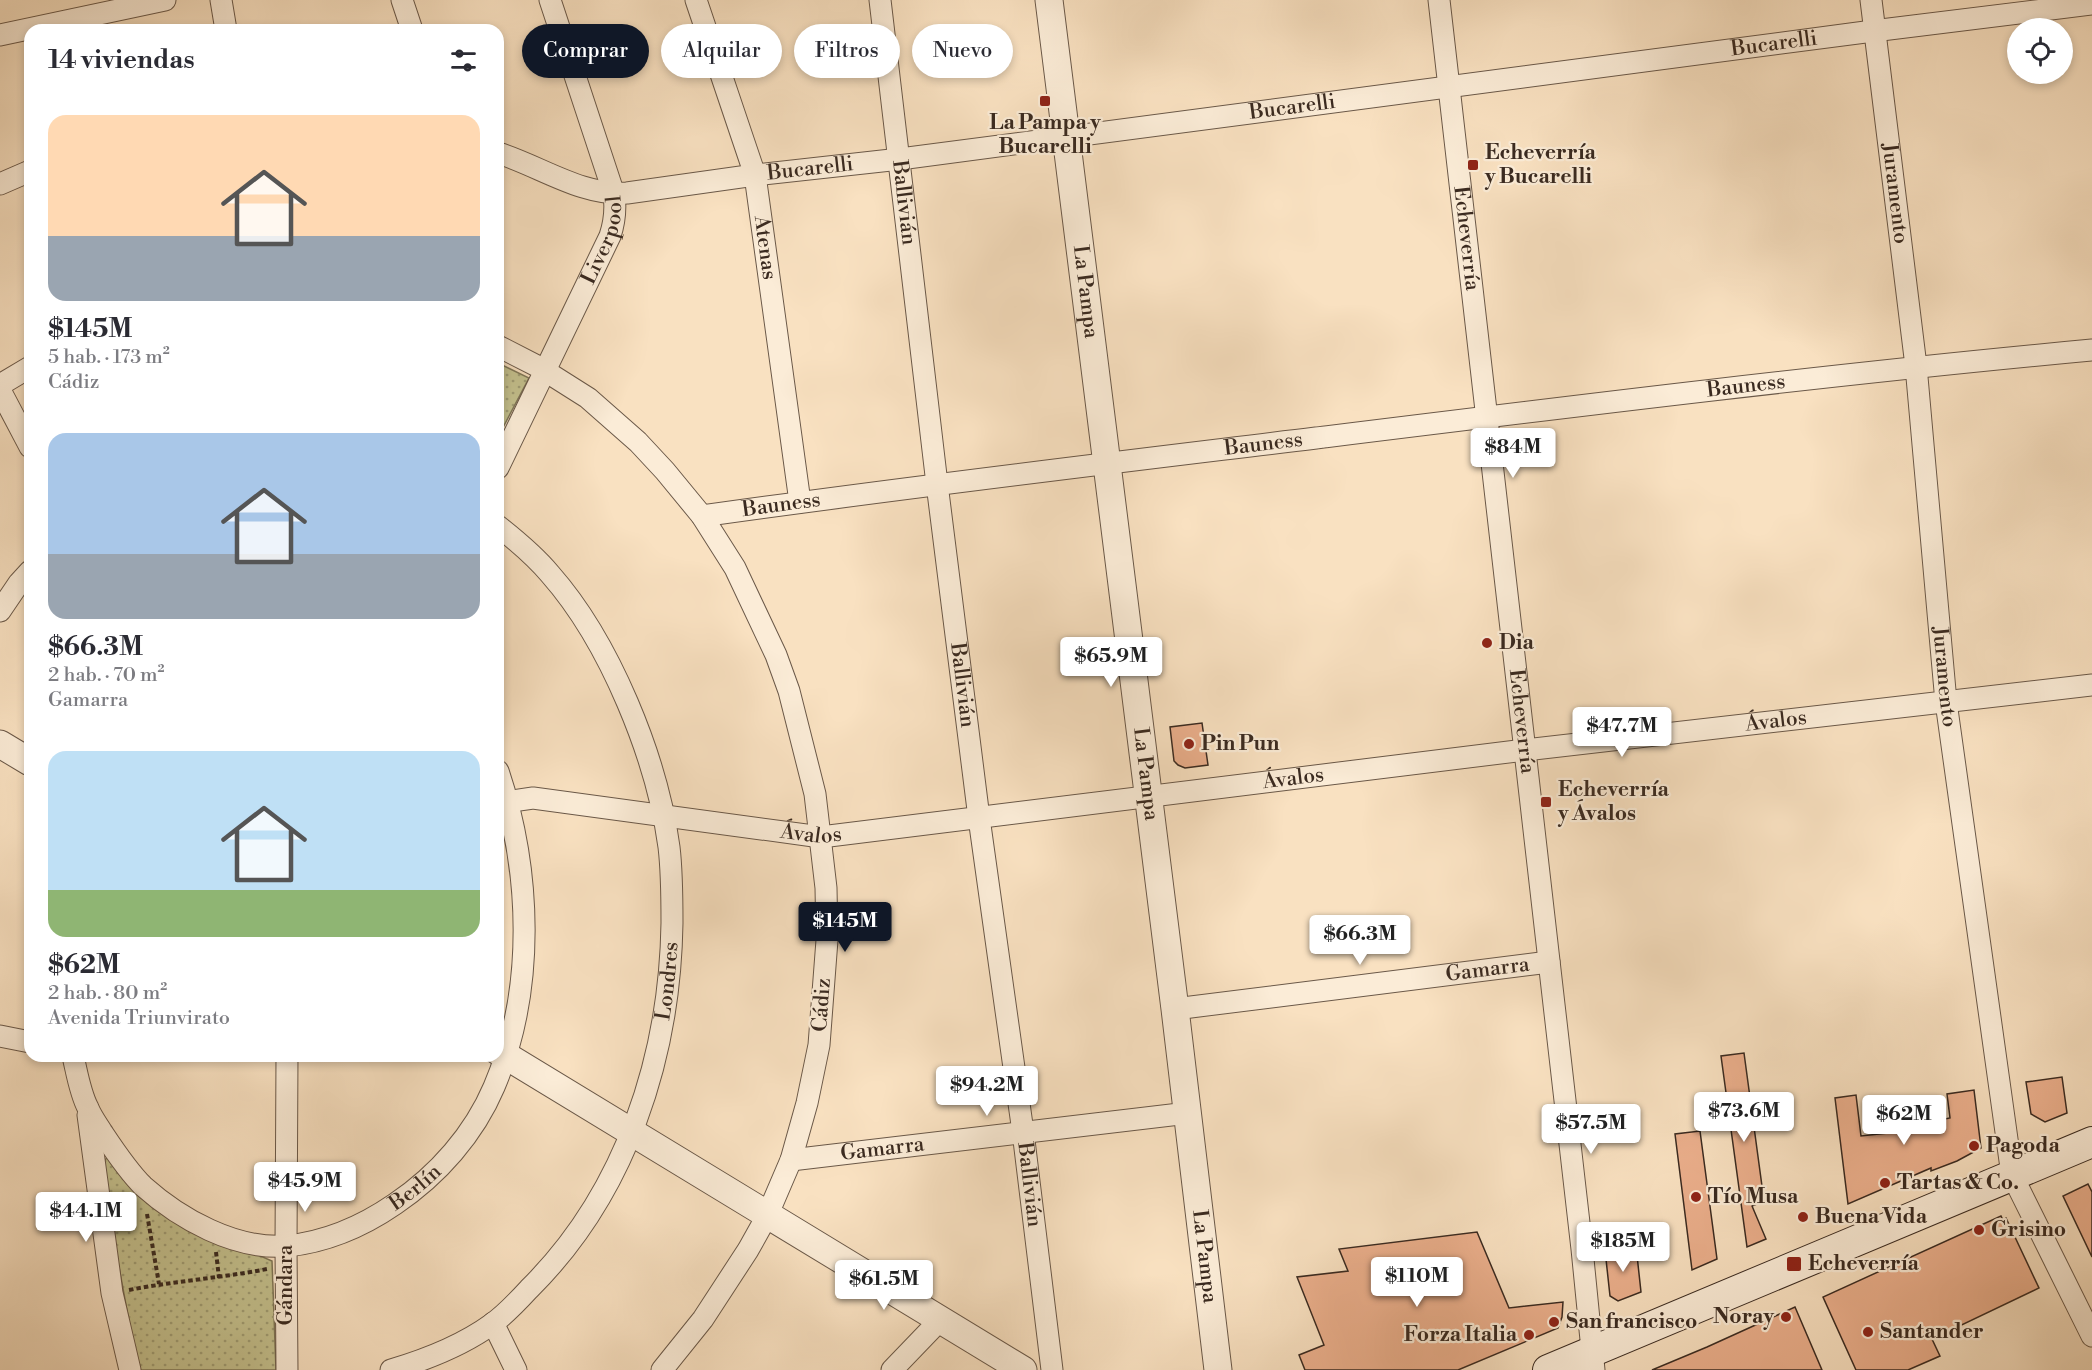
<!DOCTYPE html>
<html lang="es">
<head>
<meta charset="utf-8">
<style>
  :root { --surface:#fff; --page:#f2f2f3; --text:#2b2b33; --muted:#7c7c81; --accent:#111827 }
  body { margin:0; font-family:"Libre Bodoni",serif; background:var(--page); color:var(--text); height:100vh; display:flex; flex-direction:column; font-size:22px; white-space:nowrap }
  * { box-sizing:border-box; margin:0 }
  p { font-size:20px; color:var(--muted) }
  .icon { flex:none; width:33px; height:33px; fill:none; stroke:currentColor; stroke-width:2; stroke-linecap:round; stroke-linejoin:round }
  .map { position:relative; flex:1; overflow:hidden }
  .sheet { position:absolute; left:24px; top:24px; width:480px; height:1038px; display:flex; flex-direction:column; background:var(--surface); border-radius:18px; box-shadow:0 3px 9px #0003 }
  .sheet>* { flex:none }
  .hud { position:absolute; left:522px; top:24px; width:570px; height:54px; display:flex; gap:12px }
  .controls { position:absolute; left:2007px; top:18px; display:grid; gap:12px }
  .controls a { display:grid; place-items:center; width:66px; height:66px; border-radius:50%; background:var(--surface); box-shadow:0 3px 9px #0003; font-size:30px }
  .price { position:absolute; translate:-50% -51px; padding:0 14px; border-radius:6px; background:#fff; color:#222; font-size:20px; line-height:39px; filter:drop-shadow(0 2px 3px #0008) }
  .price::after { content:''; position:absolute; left:50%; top:36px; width:18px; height:14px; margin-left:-9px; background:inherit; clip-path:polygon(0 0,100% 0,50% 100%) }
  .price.selected { background:var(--accent); color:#fff }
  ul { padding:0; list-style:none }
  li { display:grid; align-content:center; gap:12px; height:318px; padding:0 24px }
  li span { display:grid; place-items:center; height:186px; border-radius:18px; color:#555 }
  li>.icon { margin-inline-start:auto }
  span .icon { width:108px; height:108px; fill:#fffc; stroke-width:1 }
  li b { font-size:26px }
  h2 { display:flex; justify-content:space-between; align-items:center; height:72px; padding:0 24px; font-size:26px }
  .pill { padding:0 21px; border-radius:27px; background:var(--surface); box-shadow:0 3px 9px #0003; font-size:21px; line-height:54px }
  .pill.selected { background:var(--accent); color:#fff }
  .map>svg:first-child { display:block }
  .park { fill:url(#park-dots); stroke:#7f7657; stroke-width:1.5 }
  .building { fill:#ebaf8c; stroke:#3a2a20; stroke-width:1.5 }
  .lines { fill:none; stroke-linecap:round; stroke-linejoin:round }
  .minor-casing { stroke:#6a5848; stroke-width:23 }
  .tertiary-casing { stroke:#6a5848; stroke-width:29 }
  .secondary-casing { stroke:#3a2a20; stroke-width:32 }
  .path { stroke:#3a2a20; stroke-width:4; stroke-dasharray:4.5 3; stroke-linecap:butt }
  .minor { stroke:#fbecd7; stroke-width:21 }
  .tertiary { stroke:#fbecd7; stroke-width:27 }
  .secondary { stroke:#fbecd7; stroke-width:30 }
  .poi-dot { fill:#8f2418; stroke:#fbecd7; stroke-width:2 }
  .labels { text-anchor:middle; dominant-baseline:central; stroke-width:4.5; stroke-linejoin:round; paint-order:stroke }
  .street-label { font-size:21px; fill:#3a2a20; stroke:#fbecd7 }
  .poi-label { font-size:21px; font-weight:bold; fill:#3a2a20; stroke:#fbecd7; text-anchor:start }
</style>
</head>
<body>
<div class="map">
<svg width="2092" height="1370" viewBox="0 0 2092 1370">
  <defs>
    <pattern id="park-dots" width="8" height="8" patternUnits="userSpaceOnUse" patternTransform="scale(1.5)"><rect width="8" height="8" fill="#c4c18e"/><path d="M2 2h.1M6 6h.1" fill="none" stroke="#a09d74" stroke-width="1.8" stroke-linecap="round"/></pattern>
  </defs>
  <rect width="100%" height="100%" fill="#f9e1c1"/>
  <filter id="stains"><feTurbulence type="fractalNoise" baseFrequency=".00333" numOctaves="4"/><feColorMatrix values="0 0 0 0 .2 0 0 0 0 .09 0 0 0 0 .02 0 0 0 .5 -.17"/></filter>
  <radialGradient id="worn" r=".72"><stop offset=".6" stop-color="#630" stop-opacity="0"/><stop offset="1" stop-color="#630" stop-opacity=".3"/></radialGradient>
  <g class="park">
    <path d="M498,363L529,378L498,437Z"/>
    <path d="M107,1158L113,1159L221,1239L272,1261L276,1370H138L100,1164Z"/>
  </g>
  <g class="building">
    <path d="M1202,723L1208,765L1185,768L1178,765L1174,761L1170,727Z"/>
    <path d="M1744,1053L1764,1201L1752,1206L1766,1239L1747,1247L1721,1056Z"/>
    <path d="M2062,1077L2067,1113L2045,1122L2031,1114L2026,1082Z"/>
    <path d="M1974,1090L1981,1148L1957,1161L1931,1171V1168L1848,1204L1835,1098L1856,1095L1861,1136L1925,1129L1924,1123L1950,1118L1947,1094Z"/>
    <path d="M1700,1131L1717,1259L1692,1270L1675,1134Z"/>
    <path d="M2088,1184L2092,1192V1257L2063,1196Z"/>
    <path d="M2001,1216L2003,1220L2006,1218L2039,1288L1932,1339L1940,1356L1908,1370H1856L1823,1297Z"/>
    <path d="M1477,1232L1509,1308L1563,1302L1562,1317L1558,1328L1458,1370H1305L1299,1355L1324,1345L1297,1277L1348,1271L1339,1249Z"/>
    <path d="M1636,1246L1641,1292L1618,1301L1610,1296L1605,1250Z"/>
    <path d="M1795,1307L1822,1370H1652L1707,1347Z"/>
  </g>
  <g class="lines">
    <g class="minor-casing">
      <g id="minor">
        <path d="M221,0L226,30"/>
        <path d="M402,0L412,30"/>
        <path id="s1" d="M696,0L755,175L800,502"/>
        <path id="s2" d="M880,0L937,484L979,818L1023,1132L1052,1370"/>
        <path id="s3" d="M1439,0L1582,1249L1594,1370"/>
        <path id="s4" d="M1871,0L1916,366L1946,702L2012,1175L2092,1336"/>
        <path d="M0,35L165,0"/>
        <path id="s5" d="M498,153C540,166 581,196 627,193L755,175L900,159L1873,31L2092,4"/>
        <path d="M0,184L30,171"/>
        <path d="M498,346L539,367L588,398L638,442L665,471L702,516L735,568L776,655L789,691L815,794L826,888L827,940L819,1045L807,1103L791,1160L767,1216L748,1250L703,1319L662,1370"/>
        <path d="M0,385L30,367"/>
        <path d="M0,390L30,447"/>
        <path id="s6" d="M498,468L610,236C615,221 616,209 614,194L550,0"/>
        <path id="s7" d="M702,516C907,487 1111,463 1316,438C1575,406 1833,374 2092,350"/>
        <path d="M0,611L19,583L30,571"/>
        <path id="s8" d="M498,803L533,798L821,837L1525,750L2092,685"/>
        <path id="s9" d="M1175,1009L1549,962"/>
        <path d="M0,1036L30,1042"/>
        <path id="s10" d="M73,1056C77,1073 80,1093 88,1108C91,1116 97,1124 102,1132C114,1150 127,1170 143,1186C180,1219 235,1250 287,1246C326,1242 363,1226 395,1204C438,1175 474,1134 494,1087C536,989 531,870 498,771"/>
        <path d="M88,1115L112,1293L130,1370"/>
        <path id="s11" d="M791,1160L1188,1113"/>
        <path d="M493,1323L516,1370"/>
        <path d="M287,1370L286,1246L287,1056"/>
        <path id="s12" d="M391,1370C425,1360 463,1345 492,1324C506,1314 518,1301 529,1289C626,1193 670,1057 672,923C672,898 672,872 669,847C657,758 610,642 550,574C535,556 517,541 498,526"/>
        <path d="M892,1370L941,1319"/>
      </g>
    </g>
    <g class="tertiary-casing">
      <g id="tertiary">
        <path id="s13" d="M1049,0L1175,1009L1218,1370"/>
        <path d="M0,744L30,762"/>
        <path d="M498,1051L1023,1370"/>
      </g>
    </g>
    <g class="secondary-casing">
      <path id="secondary" d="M1548,1370L2092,1142"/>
    </g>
    <g class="path">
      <path d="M147,1214L159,1284"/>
      <path d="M216,1252L219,1278"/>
      <path d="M129,1290C175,1281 221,1278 267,1269"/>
    </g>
    <use href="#minor" class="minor"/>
    <use href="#tertiary" class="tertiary"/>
    <use href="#secondary" class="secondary"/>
  </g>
  <g class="poi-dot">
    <rect x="1039" y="95" width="12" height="12" rx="3"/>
    <rect x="1467" y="159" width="12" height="12" rx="3"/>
    <circle cx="1487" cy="643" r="6"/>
    <circle cx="1189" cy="744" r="6"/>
    <rect x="1540" y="796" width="12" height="12" rx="3"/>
    <circle cx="1974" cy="1146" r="6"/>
    <circle cx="1885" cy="1183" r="6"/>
    <circle cx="1696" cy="1197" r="6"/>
    <circle cx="1803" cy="1217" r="6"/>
    <circle cx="1979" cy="1230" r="6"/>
    <rect x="1786" y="1256" width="16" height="16" rx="3"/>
    <circle cx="1786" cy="1317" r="6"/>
    <circle cx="1554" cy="1322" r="6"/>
    <circle cx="1868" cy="1332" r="6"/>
    <circle cx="1529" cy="1335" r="6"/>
  </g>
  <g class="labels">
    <g class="street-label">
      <text stroke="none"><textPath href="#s5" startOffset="1293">Bucarelli</textPath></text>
      <text stroke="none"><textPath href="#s5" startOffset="807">Bucarelli</textPath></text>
      <text stroke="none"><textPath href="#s5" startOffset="321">Bucarelli</textPath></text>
      <text stroke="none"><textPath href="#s4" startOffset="195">Juramento</textPath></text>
      <text stroke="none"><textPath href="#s2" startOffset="204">Ballivián</textPath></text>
      <text stroke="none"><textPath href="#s3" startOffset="240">Echeverría</textPath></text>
      <text stroke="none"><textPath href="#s6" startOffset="252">Liverpool</textPath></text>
      <text stroke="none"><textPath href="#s1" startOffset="258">Atenas</textPath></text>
      <text stroke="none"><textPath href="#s13" startOffset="294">La Pampa</textPath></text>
      <text stroke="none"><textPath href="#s7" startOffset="1052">Bauness</textPath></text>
      <text stroke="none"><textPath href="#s7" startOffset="566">Bauness</textPath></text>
      <text stroke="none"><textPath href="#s7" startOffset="80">Bauness</textPath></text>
      <text stroke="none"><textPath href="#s4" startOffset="681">Juramento</textPath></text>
      <text stroke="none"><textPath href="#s2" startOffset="690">Ballivián</textPath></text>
      <text stroke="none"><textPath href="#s3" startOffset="726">Echeverría</textPath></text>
      <text stroke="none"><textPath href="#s8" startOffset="1288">Ávalos</textPath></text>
      <text stroke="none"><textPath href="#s13" startOffset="780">La Pampa</textPath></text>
      <text stroke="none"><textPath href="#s8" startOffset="802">Ávalos</textPath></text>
      <text stroke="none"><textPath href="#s8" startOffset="316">Ávalos</textPath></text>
      <text stroke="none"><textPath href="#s9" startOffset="315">Gamarra</textPath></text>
      <text stroke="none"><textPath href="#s12" startOffset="507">Londres</textPath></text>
      <text transform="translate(822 1005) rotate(-86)">Cádiz</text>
      <text stroke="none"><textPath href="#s11" startOffset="92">Gamarra</textPath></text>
      <text stroke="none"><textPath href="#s2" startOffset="1194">Ballivián</textPath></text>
      <text stroke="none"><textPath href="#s10" startOffset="453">Berlín</textPath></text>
      <text stroke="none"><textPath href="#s13" startOffset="1266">La Pampa</textPath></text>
      <text transform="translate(286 1285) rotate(-90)">Gándara</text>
    </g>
    <g class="poi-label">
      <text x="1045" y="123" text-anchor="middle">La Pampa y<tspan x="1045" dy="24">Bucarelli</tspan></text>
      <text x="1485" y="153">Echeverría<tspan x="1485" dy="24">y Bucarelli</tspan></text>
      <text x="1499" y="643">Dia</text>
      <text x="1201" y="744">Pin Pun</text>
      <text x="1558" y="790">Echeverría<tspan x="1558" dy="24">y Ávalos</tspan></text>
      <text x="1986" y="1146">Pagoda</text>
      <text x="1897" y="1183">Tartas &amp; Co.</text>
      <text x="1708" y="1197">Tío Musa</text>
      <text x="1815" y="1217">Buena Vida</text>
      <text x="1991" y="1230">Grisino</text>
      <text x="1808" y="1264">Echeverría</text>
      <text x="1774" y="1317" text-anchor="end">Noray</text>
      <text x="1566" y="1322">San francisco</text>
      <text x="1880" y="1332">Santander</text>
      <text x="1517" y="1335" text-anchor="end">Forza Italia</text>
    </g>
  </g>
  <rect width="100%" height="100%" filter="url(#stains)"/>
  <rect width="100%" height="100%" fill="url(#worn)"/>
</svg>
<div class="controls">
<a><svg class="icon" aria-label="locate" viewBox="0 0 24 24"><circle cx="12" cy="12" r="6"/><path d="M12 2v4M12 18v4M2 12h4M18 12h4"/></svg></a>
</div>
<b class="price" style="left:1513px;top:479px">$84M</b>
<b class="price" style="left:1111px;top:688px">$65.9M</b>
<b class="price" style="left:1622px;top:758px">$47.7M</b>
<b class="price selected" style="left:845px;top:953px">$145M</b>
<b class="price" style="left:1360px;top:966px">$66.3M</b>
<b class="price" style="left:987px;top:1117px">$94.2M</b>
<b class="price" style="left:1744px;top:1143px">$73.6M</b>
<b class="price" style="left:1904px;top:1146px">$62M</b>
<b class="price" style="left:1591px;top:1155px">$57.5M</b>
<b class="price" style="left:305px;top:1213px">$45.9M</b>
<b class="price" style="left:86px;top:1243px">$44.1M</b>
<b class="price" style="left:1623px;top:1273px">$185M</b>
<b class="price" style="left:1417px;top:1308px">$110M</b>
<b class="price" style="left:884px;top:1311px">$61.5M</b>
<div class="hud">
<a class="pill selected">Comprar</a>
<a class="pill">Alquilar</a>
<a class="pill">Filtros</a>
<a class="pill">Nuevo</a>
</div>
<section class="sheet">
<h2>14 viviendas<svg class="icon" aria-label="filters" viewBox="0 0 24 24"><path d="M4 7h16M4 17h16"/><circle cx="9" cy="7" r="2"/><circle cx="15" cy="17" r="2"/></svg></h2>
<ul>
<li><span style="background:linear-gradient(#ffd9b3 65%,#9aa5b1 0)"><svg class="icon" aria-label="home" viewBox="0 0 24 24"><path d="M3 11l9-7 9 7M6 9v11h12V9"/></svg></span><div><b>$145M</b><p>5 hab. · 173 m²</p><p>Cádiz</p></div></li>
<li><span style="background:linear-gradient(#a9c7e8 65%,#9aa5b1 0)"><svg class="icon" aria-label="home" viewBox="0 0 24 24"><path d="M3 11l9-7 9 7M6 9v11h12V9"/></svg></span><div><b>$66.3M</b><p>2 hab. · 70 m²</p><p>Gamarra</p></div></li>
<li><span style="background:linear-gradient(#bfe0f5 75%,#8fb573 0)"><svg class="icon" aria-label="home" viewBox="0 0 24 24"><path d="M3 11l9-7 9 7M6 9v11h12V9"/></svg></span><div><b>$62M</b><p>2 hab. · 80 m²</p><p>Avenida Triunvirato</p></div></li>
</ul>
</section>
</div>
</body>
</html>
